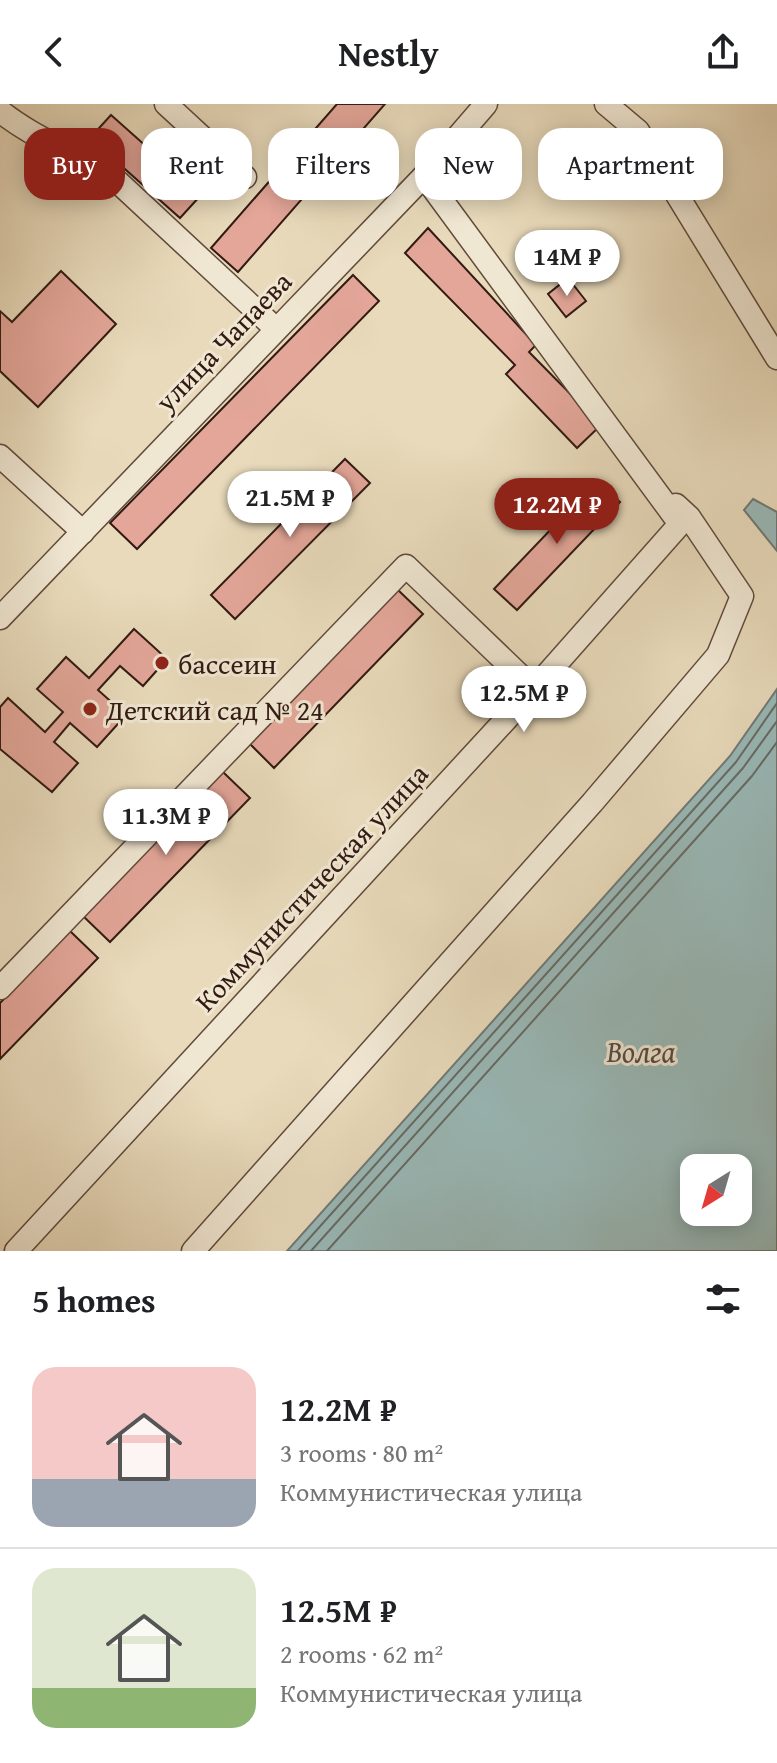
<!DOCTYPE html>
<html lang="en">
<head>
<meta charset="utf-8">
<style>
  :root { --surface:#fff; --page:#f6f6f6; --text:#202124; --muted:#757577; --line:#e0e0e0; --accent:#8f2418 }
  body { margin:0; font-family:"Gentium Book Plus",serif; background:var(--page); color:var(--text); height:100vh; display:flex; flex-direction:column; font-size:30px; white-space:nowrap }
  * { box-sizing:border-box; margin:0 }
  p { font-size:26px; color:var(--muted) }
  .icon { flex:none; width:44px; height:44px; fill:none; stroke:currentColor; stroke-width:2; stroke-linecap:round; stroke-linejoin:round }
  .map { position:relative; height:1147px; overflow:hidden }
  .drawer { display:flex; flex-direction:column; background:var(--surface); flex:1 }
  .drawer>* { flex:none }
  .guide { position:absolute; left:24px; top:24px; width:730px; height:72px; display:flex; gap:16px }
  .needle { width:52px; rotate:217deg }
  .tools { position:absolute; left:680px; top:1050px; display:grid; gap:16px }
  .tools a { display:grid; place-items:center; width:72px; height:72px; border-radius:16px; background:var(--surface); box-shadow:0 4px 20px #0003; font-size:40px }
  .price { position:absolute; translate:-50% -68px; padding:0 18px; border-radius:28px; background:#fff; color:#222; font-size:26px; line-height:52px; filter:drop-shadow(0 2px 4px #0008) }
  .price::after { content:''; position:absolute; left:50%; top:48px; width:24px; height:18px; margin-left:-12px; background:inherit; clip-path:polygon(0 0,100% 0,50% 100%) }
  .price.active { background:var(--accent); color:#fff }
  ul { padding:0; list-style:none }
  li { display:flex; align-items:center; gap:24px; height:200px; padding:0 32px }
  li+li { border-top:2px solid var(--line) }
  li span { display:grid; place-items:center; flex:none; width:224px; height:160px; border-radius:24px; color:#555 }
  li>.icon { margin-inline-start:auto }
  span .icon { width:96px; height:96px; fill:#fffc; stroke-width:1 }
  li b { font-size:34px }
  h2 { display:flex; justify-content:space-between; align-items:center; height:96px; padding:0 32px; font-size:34px }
  .chip { padding:0 28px; border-radius:24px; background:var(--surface); box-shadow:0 4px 20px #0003; font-size:28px; line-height:72px }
  .chip.active { background:var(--accent); color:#fff }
  header { display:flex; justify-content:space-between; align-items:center; height:104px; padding:0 32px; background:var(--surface); font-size:36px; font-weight:700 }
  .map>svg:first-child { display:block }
  .water { fill:#99b9b8; stroke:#707976; stroke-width:2; fill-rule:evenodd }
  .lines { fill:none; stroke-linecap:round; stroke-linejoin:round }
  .shore { stroke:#666a65; stroke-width:2 }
  .building { fill:#e3a699; stroke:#321a12; stroke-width:2 }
  .minor-casing { stroke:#604a3c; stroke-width:25 }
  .minor { stroke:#f0e7d3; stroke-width:22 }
  .poi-dot { fill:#8f2418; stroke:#f0e7d3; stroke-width:3 }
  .labels { text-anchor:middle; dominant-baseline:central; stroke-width:6; stroke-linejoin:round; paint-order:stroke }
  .street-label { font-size:28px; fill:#321a12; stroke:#f0e7d3 }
  .poi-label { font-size:28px; fill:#321a12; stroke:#f0e7d3; text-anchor:start }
  .water-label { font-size:30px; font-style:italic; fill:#514a44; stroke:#f0e7d3 }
</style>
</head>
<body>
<header><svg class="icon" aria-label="back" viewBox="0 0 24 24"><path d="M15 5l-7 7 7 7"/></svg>Nestly<svg class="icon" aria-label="share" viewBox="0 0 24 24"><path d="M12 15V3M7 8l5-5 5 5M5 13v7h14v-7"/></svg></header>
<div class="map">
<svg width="777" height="1147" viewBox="0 0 777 1147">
  <rect width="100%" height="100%" fill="#e8dabb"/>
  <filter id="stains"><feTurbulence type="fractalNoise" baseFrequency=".0025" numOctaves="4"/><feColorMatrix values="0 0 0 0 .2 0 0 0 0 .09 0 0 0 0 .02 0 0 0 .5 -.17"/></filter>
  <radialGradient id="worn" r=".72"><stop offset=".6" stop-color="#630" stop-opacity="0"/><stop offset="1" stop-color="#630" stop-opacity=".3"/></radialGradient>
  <g class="water">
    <path d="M753,395L777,408V447L744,406Z"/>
    <path d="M777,585V1147H287L730,652ZM694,1064H738V1108H694Z"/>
  </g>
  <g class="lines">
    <g class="shore">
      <path d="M298,1147L736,658L777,599"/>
      <path d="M311,1147L743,664L777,617"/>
      <path d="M327,1147L752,672L777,638"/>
    </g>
  </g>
  <g class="building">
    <path d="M337,0H385L238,168L211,144Z"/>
    <path d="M111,11L201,91L180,114L90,34Z"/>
    <path d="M428,124L536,241L529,248L601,321L577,344L506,270L515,261L405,149Z"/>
    <path d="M61,167L116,220L38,303L0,267V207L12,218Z"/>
    <path d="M353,171L379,197L137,445L110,419Z"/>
    <path d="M568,174L586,197L566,213L548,190Z"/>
    <path d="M345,355L370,379L235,515L211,491Z"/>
    <path d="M597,377L620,398L517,506L494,485Z"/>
    <path d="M397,485L423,510L274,664L249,639Z"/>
    <path d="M134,525L167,555L143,582L120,562L98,586L126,611L97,643L70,619L54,638L78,659L52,688L0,645V603L8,594L45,628L63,608L37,585L66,553L89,574Z"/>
    <path d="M223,668L250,694L110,838L83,812Z"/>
    <path d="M70,827L98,854L0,955V899Z"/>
  </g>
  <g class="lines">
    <g class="minor-casing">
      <g id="minor">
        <path d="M166,0L245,73"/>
        <path d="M606,0L638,27L777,254"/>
        <path d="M0,7C37,37 81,50 118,78L276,225"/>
        <path d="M0,352L83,428"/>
        <path d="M0,514L424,72L486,0"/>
        <path d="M0,884L406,462L534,585"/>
        <path d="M16,1147L534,585L680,420L424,72"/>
        <path d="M193,1147L592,699L718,551L742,492L689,413L676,401"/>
      </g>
    </g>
    <use href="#minor" class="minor"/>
  </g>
  <g class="poi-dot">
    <circle cx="162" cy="559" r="8"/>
    <circle cx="90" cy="605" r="8"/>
  </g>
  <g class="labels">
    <g class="street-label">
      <text transform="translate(223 237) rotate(-46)">улица Чапаева</text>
      <text transform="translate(311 783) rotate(-47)">Коммунистическая улица</text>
    </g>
    <g class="poi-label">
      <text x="178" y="559">бассеин</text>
      <text x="106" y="605">Детский сад № 24</text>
    </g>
    <g class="water-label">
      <text x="641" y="947">Волга</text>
    </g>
  </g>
  <rect width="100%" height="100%" filter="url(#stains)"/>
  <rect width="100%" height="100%" fill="url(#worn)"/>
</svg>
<div class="tools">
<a><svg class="needle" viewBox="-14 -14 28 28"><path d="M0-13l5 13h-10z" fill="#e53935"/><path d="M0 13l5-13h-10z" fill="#757577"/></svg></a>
</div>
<b class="price" style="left:567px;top:194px">14M ₽</b>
<b class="price" style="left:290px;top:435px">21.5M ₽</b>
<b class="price active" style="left:557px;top:442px">12.2M ₽</b>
<b class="price" style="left:524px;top:630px">12.5M ₽</b>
<b class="price" style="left:166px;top:753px">11.3M ₽</b>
<div class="guide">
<a class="chip active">Buy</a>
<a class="chip">Rent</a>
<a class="chip">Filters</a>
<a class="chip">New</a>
<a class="chip">Apartment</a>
</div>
</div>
<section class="drawer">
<h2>5 homes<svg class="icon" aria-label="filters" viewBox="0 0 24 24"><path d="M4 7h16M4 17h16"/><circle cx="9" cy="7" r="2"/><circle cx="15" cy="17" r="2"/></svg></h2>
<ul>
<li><span style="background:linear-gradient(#f6c9c9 70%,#9aa5b1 0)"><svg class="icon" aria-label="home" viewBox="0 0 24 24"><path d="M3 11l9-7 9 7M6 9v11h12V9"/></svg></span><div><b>12.2M ₽</b><p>3 rooms · 80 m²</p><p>Коммунистическая улица</p></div></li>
<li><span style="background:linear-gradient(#dfe7d0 75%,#8fb573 0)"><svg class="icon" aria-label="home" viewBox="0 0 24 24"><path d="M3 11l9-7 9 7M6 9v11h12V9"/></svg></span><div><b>12.5M ₽</b><p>2 rooms · 62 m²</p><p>Коммунистическая улица</p></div></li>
</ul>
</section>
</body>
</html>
